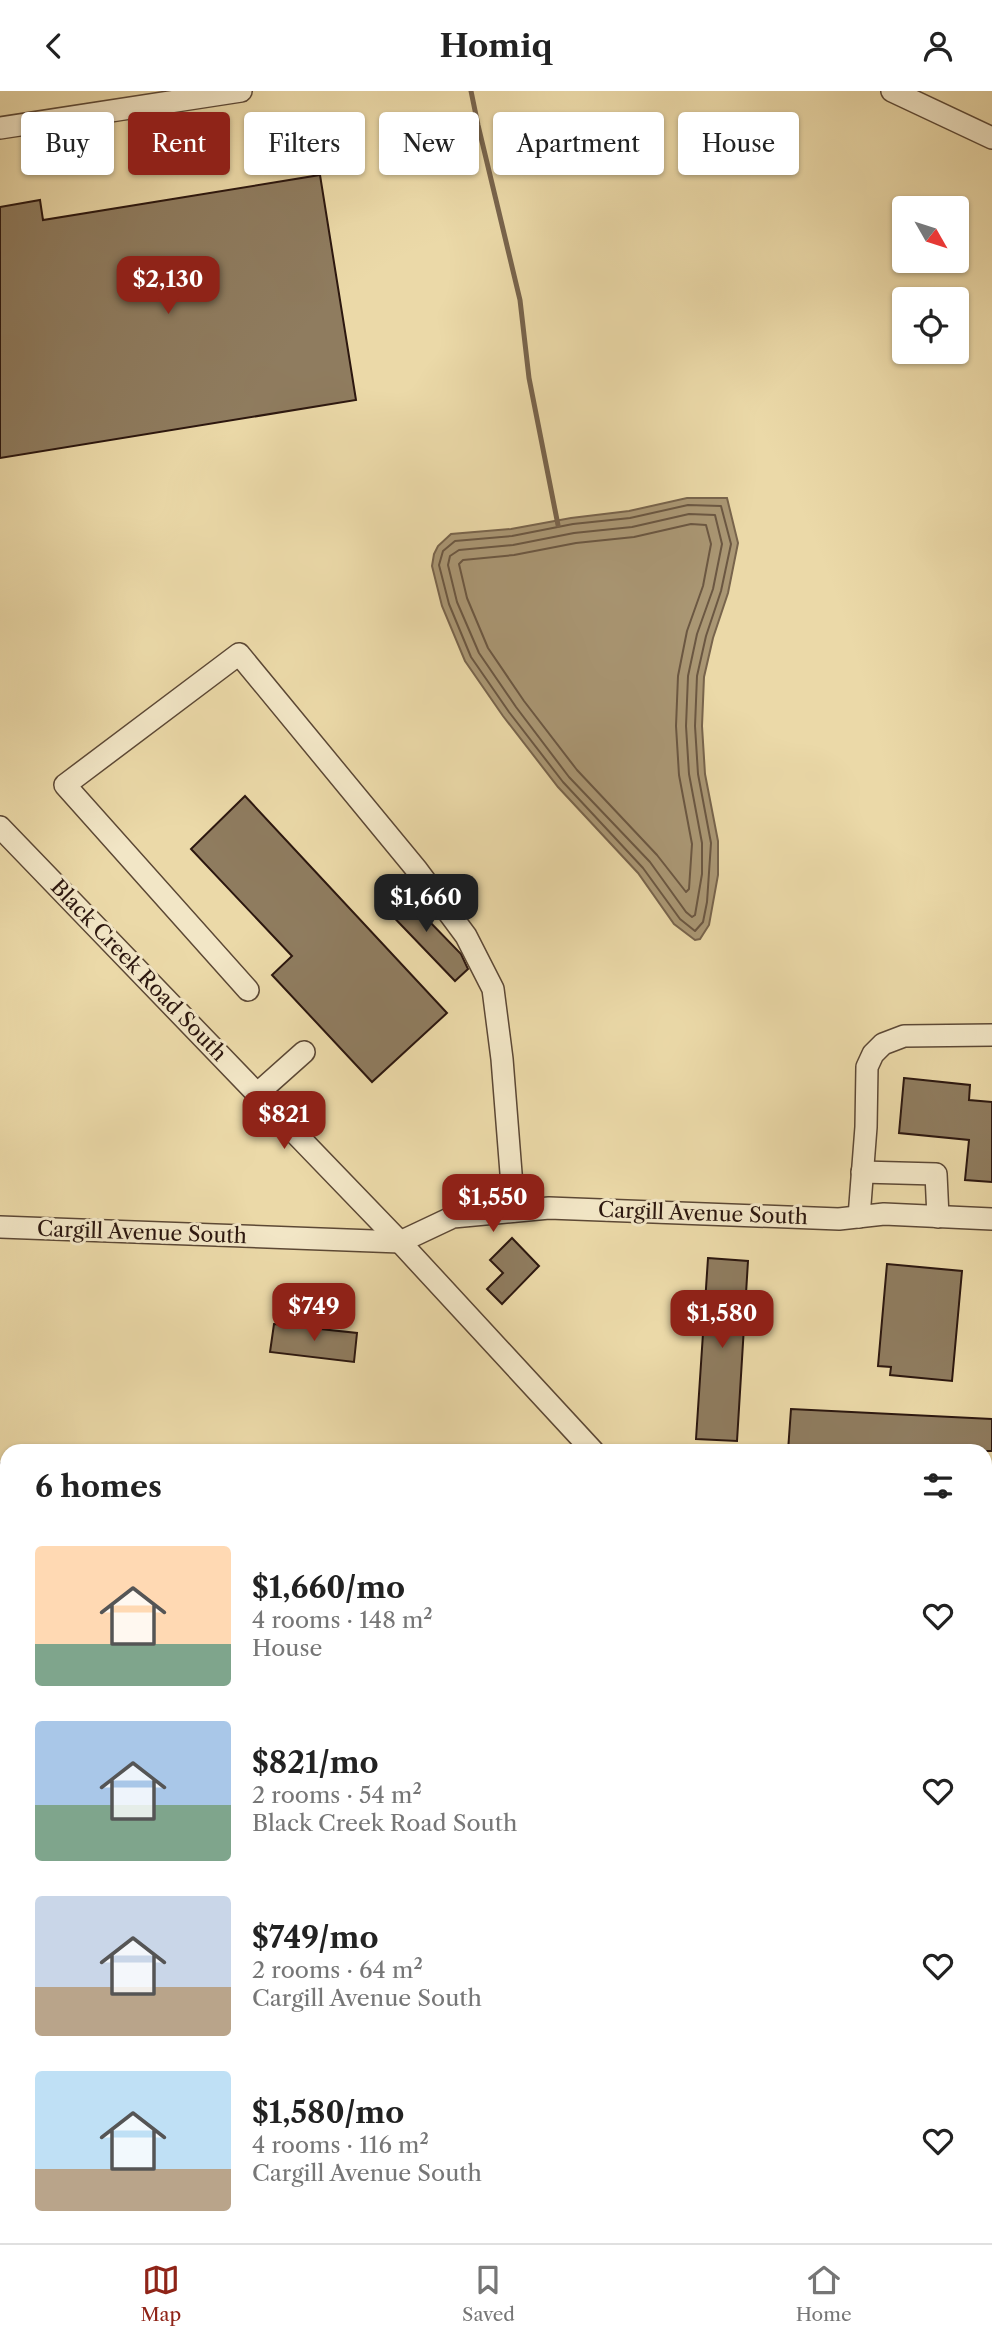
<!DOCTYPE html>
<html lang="en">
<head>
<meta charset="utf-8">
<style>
  :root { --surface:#fff; --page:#f6f6f6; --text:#222; --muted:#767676; --line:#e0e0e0; --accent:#8f2418 }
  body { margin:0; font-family:"Libre Caslon Text",serif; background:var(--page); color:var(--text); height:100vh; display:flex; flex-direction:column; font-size:26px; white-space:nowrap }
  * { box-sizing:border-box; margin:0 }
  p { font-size:23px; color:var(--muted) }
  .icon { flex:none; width:38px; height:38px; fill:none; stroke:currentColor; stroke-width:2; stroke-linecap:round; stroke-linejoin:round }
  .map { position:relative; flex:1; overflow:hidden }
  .details { position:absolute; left:0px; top:1353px; width:992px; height:800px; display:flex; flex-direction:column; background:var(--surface); border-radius:21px 21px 0 0; box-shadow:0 2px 5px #0004 }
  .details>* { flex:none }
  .guide { position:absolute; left:21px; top:21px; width:950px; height:63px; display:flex; gap:14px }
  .needle { width:46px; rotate:129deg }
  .buttons { position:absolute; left:892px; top:105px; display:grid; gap:14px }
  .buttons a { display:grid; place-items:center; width:77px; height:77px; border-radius:7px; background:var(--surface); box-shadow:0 2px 5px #0004; font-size:35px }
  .price { position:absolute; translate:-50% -60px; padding:0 16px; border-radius:14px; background:var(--accent); color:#fff; font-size:23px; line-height:46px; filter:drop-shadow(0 2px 4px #0008) }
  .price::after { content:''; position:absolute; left:50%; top:42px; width:21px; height:16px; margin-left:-10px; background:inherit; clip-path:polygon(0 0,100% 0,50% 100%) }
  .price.current { background:#222; color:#fff }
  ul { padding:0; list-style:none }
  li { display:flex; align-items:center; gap:21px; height:175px; padding:0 35px }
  li span { display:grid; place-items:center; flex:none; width:196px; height:140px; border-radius:7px; color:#555 }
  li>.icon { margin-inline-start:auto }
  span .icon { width:84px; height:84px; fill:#fffc; stroke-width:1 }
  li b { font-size:30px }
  h2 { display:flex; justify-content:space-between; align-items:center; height:84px; padding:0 35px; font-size:30px }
  .pill { padding:0 24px; border-radius:7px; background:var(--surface); box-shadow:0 2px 5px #0004; font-size:24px; line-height:63px }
  .pill.current { background:var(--accent); color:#fff }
  header { display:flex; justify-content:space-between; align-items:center; height:91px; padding:0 35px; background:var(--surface); font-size:32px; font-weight:700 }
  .dock { display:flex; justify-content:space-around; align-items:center; height:98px; border-top:2px solid var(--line); background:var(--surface); font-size:19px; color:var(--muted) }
  .dock a { display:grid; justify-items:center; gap:4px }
  .dock .current { color:var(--accent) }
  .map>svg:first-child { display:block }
  .water { fill:#aa9774; stroke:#78644c; stroke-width:2 }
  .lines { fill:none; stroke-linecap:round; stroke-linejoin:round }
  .shore { stroke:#6b5742; stroke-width:2 }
  .stream { stroke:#78644c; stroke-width:5 }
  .building { fill:#8f7c5f; stroke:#2c170f; stroke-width:2 }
  .minor-casing { stroke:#5c4835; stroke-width:24 }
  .minor { stroke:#f2e6c6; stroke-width:21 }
  .rail { stroke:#2c170f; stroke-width:5; stroke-dasharray:12 12; stroke-linecap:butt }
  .labels { text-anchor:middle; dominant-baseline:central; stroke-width:6; stroke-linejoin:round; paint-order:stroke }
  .street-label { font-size:21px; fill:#2c170f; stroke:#f2e6c6 }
</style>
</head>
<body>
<header><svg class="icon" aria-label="back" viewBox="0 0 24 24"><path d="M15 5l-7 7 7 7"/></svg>Homiq<svg class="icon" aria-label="person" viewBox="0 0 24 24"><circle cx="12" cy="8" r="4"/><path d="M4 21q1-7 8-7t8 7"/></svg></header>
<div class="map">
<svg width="992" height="2152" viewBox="0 0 992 2152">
  <rect width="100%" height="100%" fill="#ebd9a8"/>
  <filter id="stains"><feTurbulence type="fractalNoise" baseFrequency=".00286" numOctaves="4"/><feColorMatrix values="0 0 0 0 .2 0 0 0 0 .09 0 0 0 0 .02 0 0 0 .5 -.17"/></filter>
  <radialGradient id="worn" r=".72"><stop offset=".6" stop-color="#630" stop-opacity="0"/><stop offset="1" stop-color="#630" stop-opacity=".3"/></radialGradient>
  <path class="water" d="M687,407H727L738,452L728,502L713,547L704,586L702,635L705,683L718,750V784L709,834L700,848L695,849L674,833L638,782L558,696L503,625L465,570L442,515L432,475L434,463L438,455L451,443L511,438L571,427L629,420Z"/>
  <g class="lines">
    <g class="shore">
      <path d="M688,414L721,415L731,453L721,500L706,545L697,585L695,635L698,683L711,752L707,811L703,831L695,840L680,828L643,777L563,691L509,621L471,566L449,513L439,474L443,460L455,450L512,445L573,433L630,427Z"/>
      <path d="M689,423L715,424L722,453L713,498L697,543L688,585L686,635L689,683L702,752V783L695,824L692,826L686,821L650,771L569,686L516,616L479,562L457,511L448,474L450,465L459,459L513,454L574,442L632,436Z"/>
      <path d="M691,433L706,434L711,453L703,495L687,540L678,585L676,635L679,684L692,753L689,798L686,801L657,764L577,679L524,610L488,557L467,507L459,473L463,469L514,464L576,452L634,446Z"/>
    </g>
    <path class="stream" d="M471,0L478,34L520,209L529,287L558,434"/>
  </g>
  <g class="building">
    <path d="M320,84L356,309L0,367V116L40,109L43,129Z"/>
    <path d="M245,705L447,922L372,991L272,884L292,865L191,758Z"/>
    <path d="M397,797L461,863L468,878L455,890L381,813Z"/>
    <path d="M904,987L970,994L969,1009L992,1011V1091L965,1089L969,1049L899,1042Z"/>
    <path d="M512,1147L539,1175L502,1213L487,1198L503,1182L490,1169Z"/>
    <path d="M708,1167L748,1170L737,1350L696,1348Z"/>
    <path d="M887,1173L962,1180L952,1290L890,1284L891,1276L878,1275Z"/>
    <path d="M274,1233L357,1242L354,1271L270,1261Z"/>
    <path d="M791,1318L992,1328V1360H788Z"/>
  </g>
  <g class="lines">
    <g class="minor-casing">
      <g id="minor">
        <path d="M892,0L992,47"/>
        <path d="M0,37L241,0"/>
        <path d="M0,736L400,1151L593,1360"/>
        <path d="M248,899L65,694L239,563L417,779L466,845L493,898L502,968L514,1120"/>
        <path d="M258,1002L304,961"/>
        <path d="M862,1081L936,1083L938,1126"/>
        <path d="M859,1126L866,1036L867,976L873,963L883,953L904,945L992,944"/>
        <path d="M0,1136L400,1151L453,1126L549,1117L839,1128L884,1123L992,1128"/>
        <path d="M0,1703L7,1696"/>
        <path d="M985,1769L992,1776"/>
        <path d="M0,1813L7,1821"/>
        <path d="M985,2126L992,2119"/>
        <path d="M587,2146L593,2152"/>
        <path d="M286,2152V2146"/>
        <path d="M624,2152L630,2146"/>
        <path d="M961,2152L967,2146"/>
      </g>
    </g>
    <use href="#minor" class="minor"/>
    <g class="rail">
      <path d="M0,1374H7"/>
      <path d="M985,1414L992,1415"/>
    </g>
  </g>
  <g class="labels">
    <g class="street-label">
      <text transform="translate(139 879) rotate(46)">Black Creek Road South</text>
      <text transform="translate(703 1122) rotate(2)">Cargill Avenue South</text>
      <text transform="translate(142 1141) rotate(2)">Cargill Avenue South</text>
    </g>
  </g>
  <rect width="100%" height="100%" filter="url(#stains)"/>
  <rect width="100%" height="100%" fill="url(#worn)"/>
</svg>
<div class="buttons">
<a><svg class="needle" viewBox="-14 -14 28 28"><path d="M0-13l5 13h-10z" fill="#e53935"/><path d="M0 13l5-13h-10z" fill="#767676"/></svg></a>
<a><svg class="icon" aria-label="locate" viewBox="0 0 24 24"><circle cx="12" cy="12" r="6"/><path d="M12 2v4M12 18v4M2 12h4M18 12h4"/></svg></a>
</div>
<b class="price" style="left:168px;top:225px">$2,130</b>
<b class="price current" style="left:426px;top:843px">$1,660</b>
<b class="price" style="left:284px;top:1060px">$821</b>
<b class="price" style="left:493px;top:1143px">$1,550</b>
<b class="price" style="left:314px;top:1252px">$749</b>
<b class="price" style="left:722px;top:1259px">$1,580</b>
<div class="guide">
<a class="pill">Buy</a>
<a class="pill current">Rent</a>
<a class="pill">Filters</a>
<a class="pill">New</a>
<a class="pill">Apartment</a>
<a class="pill">House</a>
</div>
<section class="details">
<h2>6 homes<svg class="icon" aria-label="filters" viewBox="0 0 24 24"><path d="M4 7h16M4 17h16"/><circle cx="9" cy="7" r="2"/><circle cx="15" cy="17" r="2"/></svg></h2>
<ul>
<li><span style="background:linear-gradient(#ffd9b3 70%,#7fa58c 0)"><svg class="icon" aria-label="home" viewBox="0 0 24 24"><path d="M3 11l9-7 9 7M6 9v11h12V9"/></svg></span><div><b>$1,660/mo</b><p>4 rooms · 148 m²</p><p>House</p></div><svg class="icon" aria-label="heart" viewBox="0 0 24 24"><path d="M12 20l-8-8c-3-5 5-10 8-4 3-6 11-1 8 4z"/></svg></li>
<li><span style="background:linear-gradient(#a9c7e8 60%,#7fa58c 0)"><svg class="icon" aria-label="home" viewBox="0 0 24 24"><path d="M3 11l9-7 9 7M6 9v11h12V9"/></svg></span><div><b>$821/mo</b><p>2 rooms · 54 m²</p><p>Black Creek Road South</p></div><svg class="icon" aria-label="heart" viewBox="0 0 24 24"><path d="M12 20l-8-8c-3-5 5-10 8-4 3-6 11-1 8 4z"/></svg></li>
<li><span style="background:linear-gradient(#c9d6e8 65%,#b9a48a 0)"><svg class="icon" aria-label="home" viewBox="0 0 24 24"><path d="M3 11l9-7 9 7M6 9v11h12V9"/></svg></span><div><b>$749/mo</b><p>2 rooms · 64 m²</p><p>Cargill Avenue South</p></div><svg class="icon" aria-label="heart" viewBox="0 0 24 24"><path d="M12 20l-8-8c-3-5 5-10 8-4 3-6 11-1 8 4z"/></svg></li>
<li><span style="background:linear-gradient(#bfe0f5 70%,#b9a48a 0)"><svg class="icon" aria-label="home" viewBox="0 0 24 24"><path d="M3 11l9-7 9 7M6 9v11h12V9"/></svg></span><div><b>$1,580/mo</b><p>4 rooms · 116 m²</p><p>Cargill Avenue South</p></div><svg class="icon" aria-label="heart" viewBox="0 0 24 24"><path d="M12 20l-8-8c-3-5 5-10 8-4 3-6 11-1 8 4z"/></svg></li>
</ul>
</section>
</div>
<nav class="dock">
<a class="current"><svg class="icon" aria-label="map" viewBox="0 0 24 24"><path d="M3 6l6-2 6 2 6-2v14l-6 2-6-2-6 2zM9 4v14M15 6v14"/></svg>Map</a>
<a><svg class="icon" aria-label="saved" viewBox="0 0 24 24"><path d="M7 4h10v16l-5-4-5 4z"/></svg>Saved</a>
<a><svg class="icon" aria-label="home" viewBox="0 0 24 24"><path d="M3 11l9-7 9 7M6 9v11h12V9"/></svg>Home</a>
</nav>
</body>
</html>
